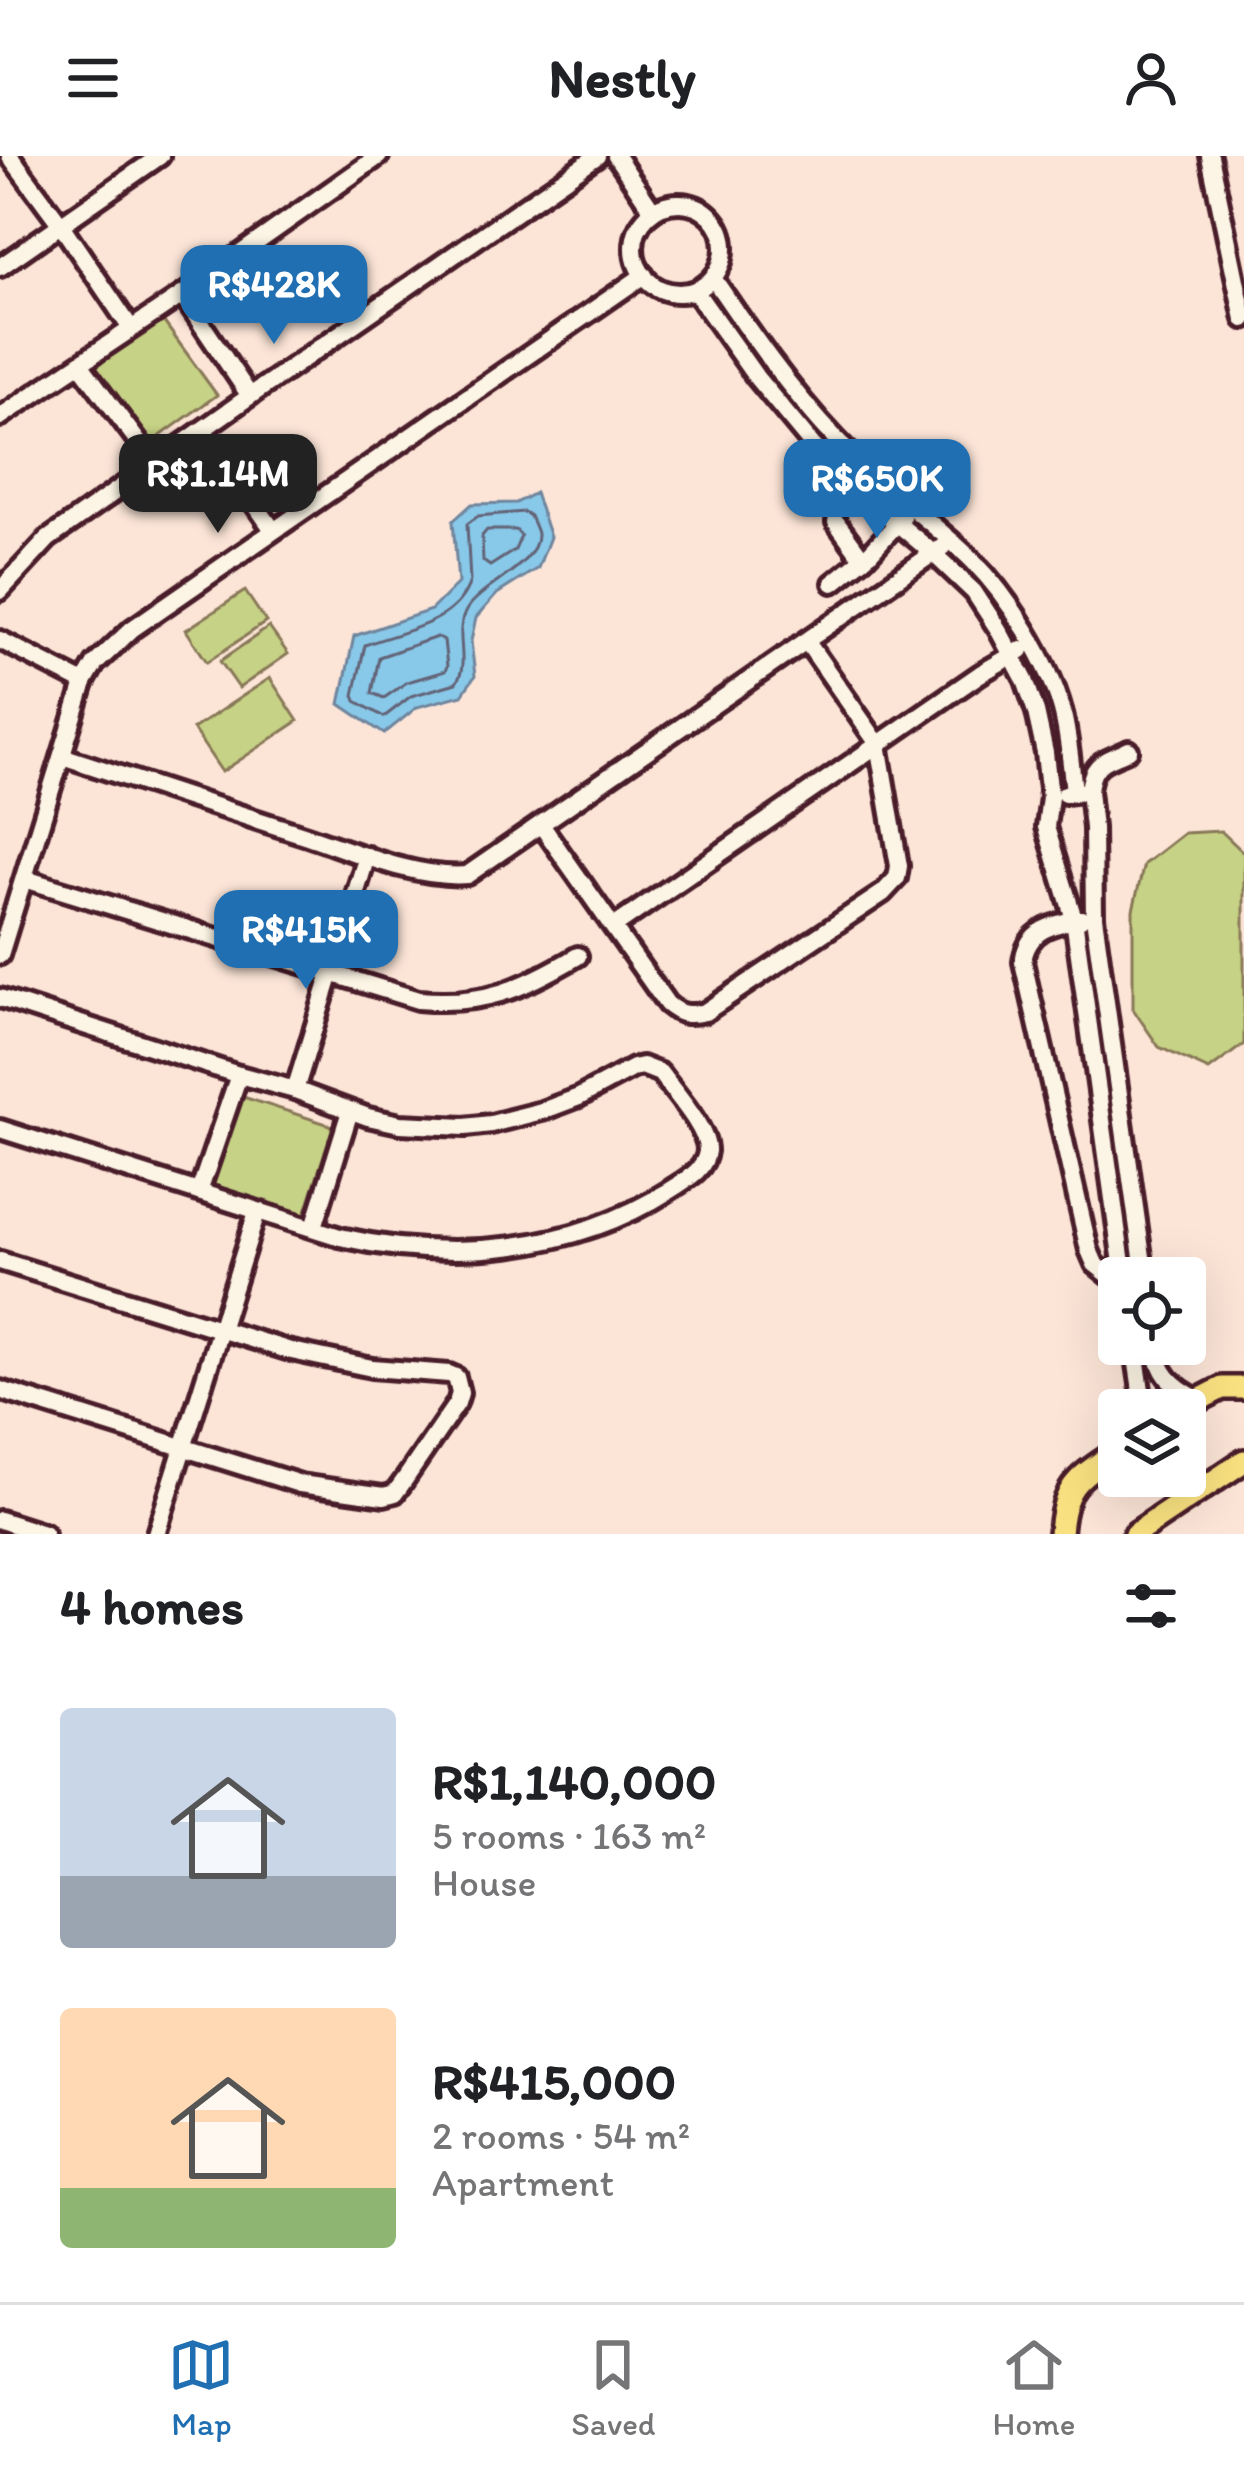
<!DOCTYPE html>
<html lang="en">
<head>
<meta charset="utf-8">
<style>
  :root { --surface:#fff; --page:#f2f2f2; --text:#202124; --muted:#757577; --line:#e0e0e0; --accent:#1f6fb2 }
  body { margin:0; font-family:Itim,sans-serif; background:var(--page); color:var(--text); height:100vh; display:flex; flex-direction:column; font-size:45px; white-space:nowrap }
  * { box-sizing:border-box; margin:0 }
  p { font-size:39px; color:var(--muted) }
  .icon { flex:none; width:66px; height:66px; fill:none; stroke:currentColor; stroke-width:2; stroke-linecap:round; stroke-linejoin:round }
  .map { position:relative; height:1378px; overflow:hidden }
  .sheet { display:flex; flex-direction:column; background:var(--surface); flex:1 }
  .sheet>* { flex:none }
  .fabs { position:absolute; left:1098px; top:1101px; display:grid; gap:24px }
  .fabs a { display:grid; place-items:center; width:108px; height:108px; border-radius:12px; background:var(--surface); box-shadow:0 12px 48px #0002; font-size:60px }
  .price { position:absolute; translate:-50% -102px; padding:0 27px; border-radius:24px; background:var(--accent); color:#fff; font-size:39px; line-height:78px; filter:drop-shadow(0 3px 6px #0008) }
  .price::after { content:''; position:absolute; left:50%; top:72px; width:36px; height:27px; margin-left:-18px; background:inherit; clip-path:polygon(0 0,100% 0,50% 100%) }
  .price.active { background:#222; color:#fff }
  ul { padding:0; list-style:none }
  li { display:flex; align-items:center; gap:36px; height:300px; padding:0 60px }
  li span { display:grid; place-items:center; flex:none; width:336px; height:240px; border-radius:12px; color:#555 }
  li>.icon { margin-inline-start:auto }
  span .icon { width:144px; height:144px; fill:#fffc; stroke-width:1 }
  li b { font-size:51px }
  h2 { display:flex; justify-content:space-between; align-items:center; height:144px; padding:0 60px; font-size:51px }
  header { display:flex; justify-content:space-between; align-items:center; height:156px; padding:0 60px; background:var(--surface); font-size:54px; font-weight:700 }
  .tab-bar { display:flex; justify-content:space-around; align-items:center; height:168px; border-top:3px solid var(--line); background:var(--surface); font-size:33px; color:var(--muted) }
  .tab-bar a { display:grid; justify-items:center; gap:6px }
  .tab-bar .active { color:var(--accent) }
  .map>svg:first-child { display:block }
  .green { fill:#c6d285; stroke:#887858; stroke-width:3 }
  .water { fill:#88c9e9; stroke:#6f859d; stroke-width:3 }
  .lines { fill:none; stroke-linecap:round; stroke-linejoin:round }
  .shore { stroke:#636377; stroke-width:3 }
  .minor-casing { stroke:#4a1f2b; stroke-width:26 }
  .major-casing { stroke:#4a1f2b; stroke-width:30 }
  .minor { stroke:#fcf5e5; stroke-width:16 }
  .major { stroke:#f9e181; stroke-width:21 }
</style>
</head>
<body>
<header><svg class="icon" aria-label="menu" viewBox="0 0 24 24"><path d="M4 6h16M4 12h16M4 18h16"/></svg>Nestly<svg class="icon" aria-label="person" viewBox="0 0 24 24"><circle cx="12" cy="8" r="4"/><path d="M4 21q1-7 8-7t8 7"/></svg></header>
<div class="map">
<svg width="1244" height="1378" viewBox="0 0 1244 1378">
  <rect width="100%" height="100%" fill="#fce5d7"/>
  <filter id="ink" filterUnits="userSpaceOnUse"><feTurbulence type="fractalNoise" baseFrequency=".00833" numOctaves="2"/><feDisplacementMap in="SourceGraphic" scale="24" xChannelSelector="R" yChannelSelector="G"/><feConvolveMatrix kernelMatrix="1 2 1 2 8 2 1 2 1" color-interpolation-filters="sRGB"/></filter>
  <g filter="url(#ink)">
    <g class="green">
      <path d="M161,162L217,239L148,289L93,212Z"/>
      <path d="M245,435L266,466L207,506L186,474Z"/>
      <path d="M269,471L288,498L239,532L220,505Z"/>
      <path d="M270,522L298,565L222,616L193,573Z"/>
      <path d="M1221,675L1244,697V888L1209,914L1159,891L1133,853V754L1144,708L1184,677Z"/>
      <path d="M237,939L333,970L302,1068L205,1038Z"/>
    </g>
    <path class="water" d="M535,337L550,381L538,412L497,438L476,462L471,485L475,520L462,539L417,551L384,578L340,548L354,480L431,454L458,427L453,365L472,348L516,347Z"/>
    <g class="lines">
      <g class="shore">
        <path d="M524,356L530,360C532,366 536,372 537,378C539,408 484,428 467,453C452,476 471,506 456,527L411,540L384,561L356,545L354,539L365,489C401,475 456,469 470,425L467,368L478,360Z"/>
        <path d="M487,374H516L521,380L515,394L490,410L483,405L482,380Z"/>
        <path d="M437,481L444,485L447,510L445,515L407,526L384,542L372,537L379,501Z"/>
      </g>
      <g class="minor-casing">
        <g id="minor">
          <path d="M10,0L61,69L130,171"/>
          <path d="M616,0L653,55"/>
          <path d="M1210,0L1244,163"/>
          <circle cx="679" cy="92" r="45"/>
          <path d="M0,111L160,0"/>
          <path d="M713,122C751,178 789,233 836,283C878,328 929,362 973,405C1009,441 1049,505 1062,554C1069,581 1071,609 1074,636"/>
          <path d="M695,135L756,221L814,291L854,331L934,398L974,436L998,473L1025,524L1036,556L1045,597L1050,641L1046,671L1074,763L1124,1122"/>
          <path d="M182,139L250,240"/>
          <path d="M80,208L154,307"/>
          <path d="M0,261L182,139L379,0"/>
          <path d="M203,274L273,374"/>
          <path d="M836,366L863,403"/>
          <path d="M833,427L869,398L902,362"/>
          <path d="M0,435L48,383L250,240L597,0"/>
          <path d="M0,484L84,527"/>
          <path d="M62,600C144,627 225,654 307,680C355,696 417,723 467,719L951,385"/>
          <path d="M1089,635C1092,605 1105,606 1129,594"/>
          <path d="M1065,638L1089,635L1093,672L1094,761L1145,1122"/>
          <path d="M542,670L667,848C680,859 688,860 705,856L883,737L897,722L899,710L878,588L807,486"/>
          <path d="M25,723L418,844C484,850 522,833 578,800"/>
          <path d="M1081,763C1053,768 1027,773 1023,806L1089,1094L1095,1108L1119,1127"/>
          <path d="M615,770L980,518L1021,494"/>
          <path d="M0,799L84,527L95,508L132,473L644,119"/>
          <path d="M0,842L239,919L295,934L368,961L400,968L465,971L491,968L542,955L579,941L633,912L642,910L660,917C673,935 708,973 707,995C705,1015 685,1024 670,1034C572,1097 451,1106 340,1081L0,973"/>
          <path d="M295,934L367,700"/>
          <path d="M199,1036L239,919"/>
          <path d="M314,1071L350,955"/>
          <path d="M0,1105L287,1194L372,1212L449,1218L456,1221L460,1237L457,1247L403,1326L395,1337L384,1340L300,1328L0,1234"/>
          <path d="M1134,1188L1144,1254"/>
          <path d="M1155,1188C1159,1218 1172,1230 1197,1243"/>
          <path d="M0,1364L44,1378"/>
          <path d="M156,1378L257,1056"/>
        </g>
      </g>
      <g class="major-casing">
        <g id="major">
          <path d="M1180,1254L1222,1232H1244"/>
          <path d="M1060,1378C1063,1327 1080,1321 1119,1294"/>
          <path d="M1135,1378L1244,1305"/>
        </g>
      </g>
      <use href="#minor" class="minor"/>
      <use href="#major" class="major"/>
    </g>
  </g>
</svg>
<div class="fabs">
<a><svg class="icon" aria-label="locate" viewBox="0 0 24 24"><circle cx="12" cy="12" r="6"/><path d="M12 2v4M12 18v4M2 12h4M18 12h4"/></svg></a>
<a><svg class="icon" aria-label="layers" viewBox="0 0 24 24"><path d="M12 4l9 5-9 5-9-5zM3 14l9 5 9-5"/></svg></a>
</div>
<b class="price" style="left:274px;top:191px">R$428K</b>
<b class="price active" style="left:218px;top:380px">R$1.14M</b>
<b class="price" style="left:877px;top:385px">R$650K</b>
<b class="price" style="left:306px;top:836px">R$415K</b>
</div>
<section class="sheet">
<h2>4 homes<svg class="icon" aria-label="filters" viewBox="0 0 24 24"><path d="M4 7h16M4 17h16"/><circle cx="9" cy="7" r="2"/><circle cx="15" cy="17" r="2"/></svg></h2>
<ul>
<li><span style="background:linear-gradient(#c9d6e8 70%,#9aa5b1 0)"><svg class="icon" aria-label="home" viewBox="0 0 24 24"><path d="M3 11l9-7 9 7M6 9v11h12V9"/></svg></span><div><b>R$1,140,000</b><p>5 rooms · 163 m²</p><p>House</p></div></li>
<li><span style="background:linear-gradient(#ffd9b3 75%,#8fb573 0)"><svg class="icon" aria-label="home" viewBox="0 0 24 24"><path d="M3 11l9-7 9 7M6 9v11h12V9"/></svg></span><div><b>R$415,000</b><p>2 rooms · 54 m²</p><p>Apartment</p></div></li>
</ul>
</section>
<nav class="tab-bar">
<a class="active"><svg class="icon" aria-label="map" viewBox="0 0 24 24"><path d="M3 6l6-2 6 2 6-2v14l-6 2-6-2-6 2zM9 4v14M15 6v14"/></svg>Map</a>
<a><svg class="icon" aria-label="saved" viewBox="0 0 24 24"><path d="M7 4h10v16l-5-4-5 4z"/></svg>Saved</a>
<a><svg class="icon" aria-label="home" viewBox="0 0 24 24"><path d="M3 11l9-7 9 7M6 9v11h12V9"/></svg>Home</a>
</nav>
</body>
</html>
